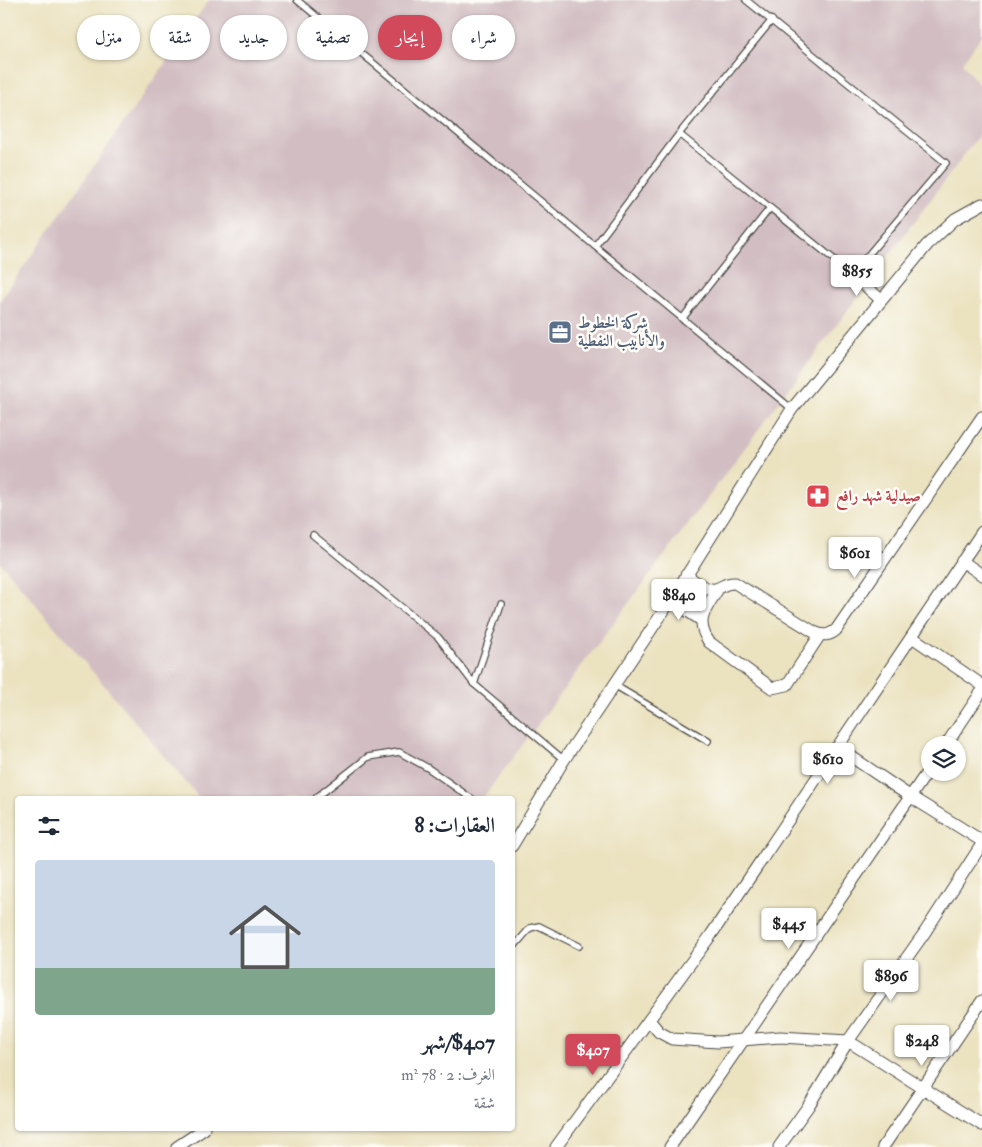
<!DOCTYPE html>
<html lang="ar">
<head>
<meta charset="utf-8">
<style>
  :root { --surface:#fff; --page:#f6f6f7; --text:#1f2937; --muted:#747a83; --accent:#d1495b }
  body { margin:0; font-family:"IM FELL Double Pica",Amiri,serif; background:var(--page); color:var(--text); direction:rtl; height:100vh; display:flex; flex-direction:column; font-size:19px; white-space:nowrap }
  * { box-sizing:border-box; margin:0 }
  p { font-size:16px; color:var(--muted) }
  .icon { flex:none; width:28px; height:28px; fill:none; stroke:currentColor; stroke-width:2; stroke-linecap:round; stroke-linejoin:round }
  .map { position:relative; flex:1; overflow:hidden; direction:ltr }
  .sheet { position:absolute; left:15px; top:796px; width:500px; height:335px; display:flex; flex-direction:column; background:var(--surface); border-radius:5px; box-shadow:0 1px 4px #0004; direction:rtl }
  .sheet>* { flex:none }
  .guide { position:absolute; left:15px; top:15px; width:500px; height:45px; direction:rtl; display:flex; gap:10px }
  .controls { position:absolute; left:921px; top:736px; display:grid; gap:10px }
  .controls a { display:grid; place-items:center; width:45px; height:45px; border-radius:50%; background:var(--surface); box-shadow:0 1px 4px #0004; font-size:25px }
  .price { position:absolute; translate:-50% -42px; padding:0 11px; border-radius:5px; background:#fff; color:#222; font-size:16px; line-height:32px; filter:drop-shadow(0 1px 2px #0008) }
  .price::after { content:''; position:absolute; left:50%; top:30px; width:15px; height:11px; margin-left:-8px; background:inherit; clip-path:polygon(0 0,100% 0,50% 100%) }
  .price.on { background:var(--accent); color:#fff }
  ul { padding:0; list-style:none }
  li { display:grid; align-content:center; gap:10px; height:265px; padding:0 20px }
  li span { display:grid; place-items:center; height:155px; border-radius:5px; color:#555 }
  li>.icon { margin-inline-start:auto }
  span .icon { width:90px; height:90px; fill:#fffc; stroke-width:1 }
  li b { font-size:21px }
  h2 { display:flex; justify-content:space-between; align-items:center; height:60px; padding:0 20px; font-size:21px }
  .chip { padding:0 18px; border-radius:22px; background:var(--surface); box-shadow:0 1px 4px #0004; font-size:18px; line-height:45px }
  .chip.on { background:var(--accent); color:#fff }
  .map>svg:first-child { display:block }
  .industrial { fill:#d2bec2 }
  .lines { fill:none; stroke-linecap:round; stroke-linejoin:round }
  .lane-casing { stroke:#484641; stroke-width:8 }
  .street-casing { stroke:#484641; stroke-width:13 }
  .lane { stroke:#fff; stroke-width:5.5 }
  .street { stroke:#fff; stroke-width:11 }
  .labels { text-anchor:middle; dominant-baseline:central; stroke-width:5; stroke-linejoin:round; paint-order:stroke }
  .service-label { font-size:16px; font-weight:bold; fill:#4e5e75; stroke:#fdfcf7; text-anchor:start }
  .health-label { font-size:16px; font-weight:bold; fill:#be3a42; stroke:#fdfcf7; text-anchor:start }
</style>
</head>
<body>
<div class="map">
<svg width="982" height="1147" viewBox="0 0 982 1147">
  <rect width="100%" height="100%" fill="#fdfcf7"/>
  <filter id="ink" filterUnits="userSpaceOnUse"><feTurbulence type="fractalNoise" baseFrequency=".02" numOctaves="2"/><feDisplacementMap in="SourceGraphic" scale="10" xChannelSelector="R" yChannelSelector="G"/><feConvolveMatrix kernelMatrix="1 2 1 2 8 2 1 2 1" color-interpolation-filters="sRGB"/></filter>
  <filter id="wash" filterUnits="userSpaceOnUse"><feTurbulence type="fractalNoise" baseFrequency=".0096" numOctaves="4" result="noise"/><feDisplacementMap in="SourceGraphic" scale="20" xChannelSelector="R" yChannelSelector="G"/><feGaussianBlur stdDeviation="1.12" result="paint"/><feColorMatrix in="noise" values="0 0 0 0 0 0 0 0 0 0 0 0 0 0 0 0 0 1.4 0 .05"/><feComposite in="paint" operator="in"/></filter>
  <g filter="url(#wash)">
    <rect width="100%" height="100%" fill="#ebe2c0"/>
    <path class="industrial" d="M209,0H982V35L962,63L982,89V131L482,799H200L0,562V301Z"/>
  </g>
  <g filter="url(#ink)">
    <g class="lines">
      <g class="lane-casing">
        <g id="lane">
          <path d="M297,0L792,409"/>
          <path d="M679,134L852,274L946,163L746,0"/>
          <path d="M595,246L679,134L772,20"/>
          <path d="M682,319L770,208"/>
          <path d="M313,535L438,637L474,684L564,760"/>
          <path d="M474,684L501,604"/>
          <path d="M616,686L708,741"/>
          <path d="M317,797L368,757L399,752L428,768L472,799"/>
          <path d="M512,949L530,928L539,926L579,946"/>
        </g>
      </g>
      <g class="street-casing">
        <g id="street">
          <path d="M852,274L880,299"/>
          <path d="M962,561L982,575"/>
          <path d="M686,575C693,580 706,591 715,589C723,587 726,582 735,583L814,632C823,636 829,636 836,630L982,417"/>
          <path d="M718,589C706,609 694,620 709,642L772,688L787,685L820,635"/>
          <path d="M671,600L701,620"/>
          <path d="M912,637L982,685"/>
          <path d="M946,745L982,691"/>
          <path d="M837,747L911,797L982,841"/>
          <path d="M512,846L564,760L671,600L792,409L927,245L955,219L982,204"/>
          <path d="M649,1020L659,1032L672,1039L718,1042L780,1037L848,1041L982,1125"/>
          <path d="M177,1147L204,1129"/>
          <path d="M556,1147L711,935L982,532"/>
          <path d="M670,1147L930,768"/>
          <path d="M779,1147L809,1105L848,1041L925,932L982,844"/>
          <path d="M883,1147L982,1001"/>
        </g>
      </g>
      <use href="#lane" class="lane"/>
      <use href="#street" class="street"/>
    </g>
  </g>
  <defs>
    <g id="office-square" transform="scale(1.25)"><rect x="-9" y="-9" width="18" height="18" rx="4" fill="#5c6f8a" stroke="#fdfcf7"/><path d="M-6-3h4V-5.5h4V-3h4V5H-6ZM-1-4.5V-3h2v-1.5ZM-6 0V1H6V0Z" fill="#fff"/></g>
    <g id="pharmacy-square" transform="scale(1.25)"><rect x="-9" y="-9" width="18" height="18" rx="4" fill="#e0444e" stroke="#fdfcf7"/><path d="M-2-6h4v4h4v4h-4v4h-4v-4h-4v-4h4Z" fill="#fff"/></g>
  </defs>
  <g fill-rule="evenodd">
    <use href="#office-square" x="560" y="332"/>
    <use href="#pharmacy-square" x="818" y="496"/>
  </g>
  <g class="labels">
    <g class="service-label">
      <text x="578" y="323">شركة الخطوط<tspan x="578" dy="18">والأنابيب النفطية</tspan></text>
    </g>
    <g class="health-label">
      <text x="836" y="496">صيدلية شهد رافع</text>
    </g>
  </g>
</svg>
<div class="controls">
<a><svg class="icon" aria-label="layers" viewBox="0 0 24 24"><path d="M12 4l9 5-9 5-9-5zM3 14l9 5 9-5"/></svg></a>
</div>
<b class="price" style="left:857px;top:297px">$855</b>
<b class="price" style="left:855px;top:579px">$601</b>
<b class="price" style="left:679px;top:621px">$840</b>
<b class="price" style="left:828px;top:785px">$610</b>
<b class="price" style="left:789px;top:950px">$445</b>
<b class="price" style="left:891px;top:1002px">$896</b>
<b class="price" style="left:922px;top:1067px">$248</b>
<b class="price on" style="left:593px;top:1076px">$407</b>
<div class="guide">
<a class="chip">شراء</a>
<a class="chip on">إيجار</a>
<a class="chip">تصفية</a>
<a class="chip">جديد</a>
<a class="chip">شقة</a>
<a class="chip">منزل</a>
</div>
<section class="sheet">
<h2>العقارات: 8<svg class="icon" aria-label="filters" viewBox="0 0 24 24"><path d="M4 7h16M4 17h16"/><circle cx="9" cy="7" r="2"/><circle cx="15" cy="17" r="2"/></svg></h2>
<ul>
<li><span style="background:linear-gradient(#c9d6e8 70%,#7fa58c 0)"><svg class="icon" aria-label="home" viewBox="0 0 24 24"><path d="M3 11l9-7 9 7M6 9v11h12V9"/></svg></span><div><b>$407/شهر</b><p>الغرف: 2 · 78 m²</p><p>شقة</p></div></li>
</ul>
</section>
</div>
</body>
</html>
